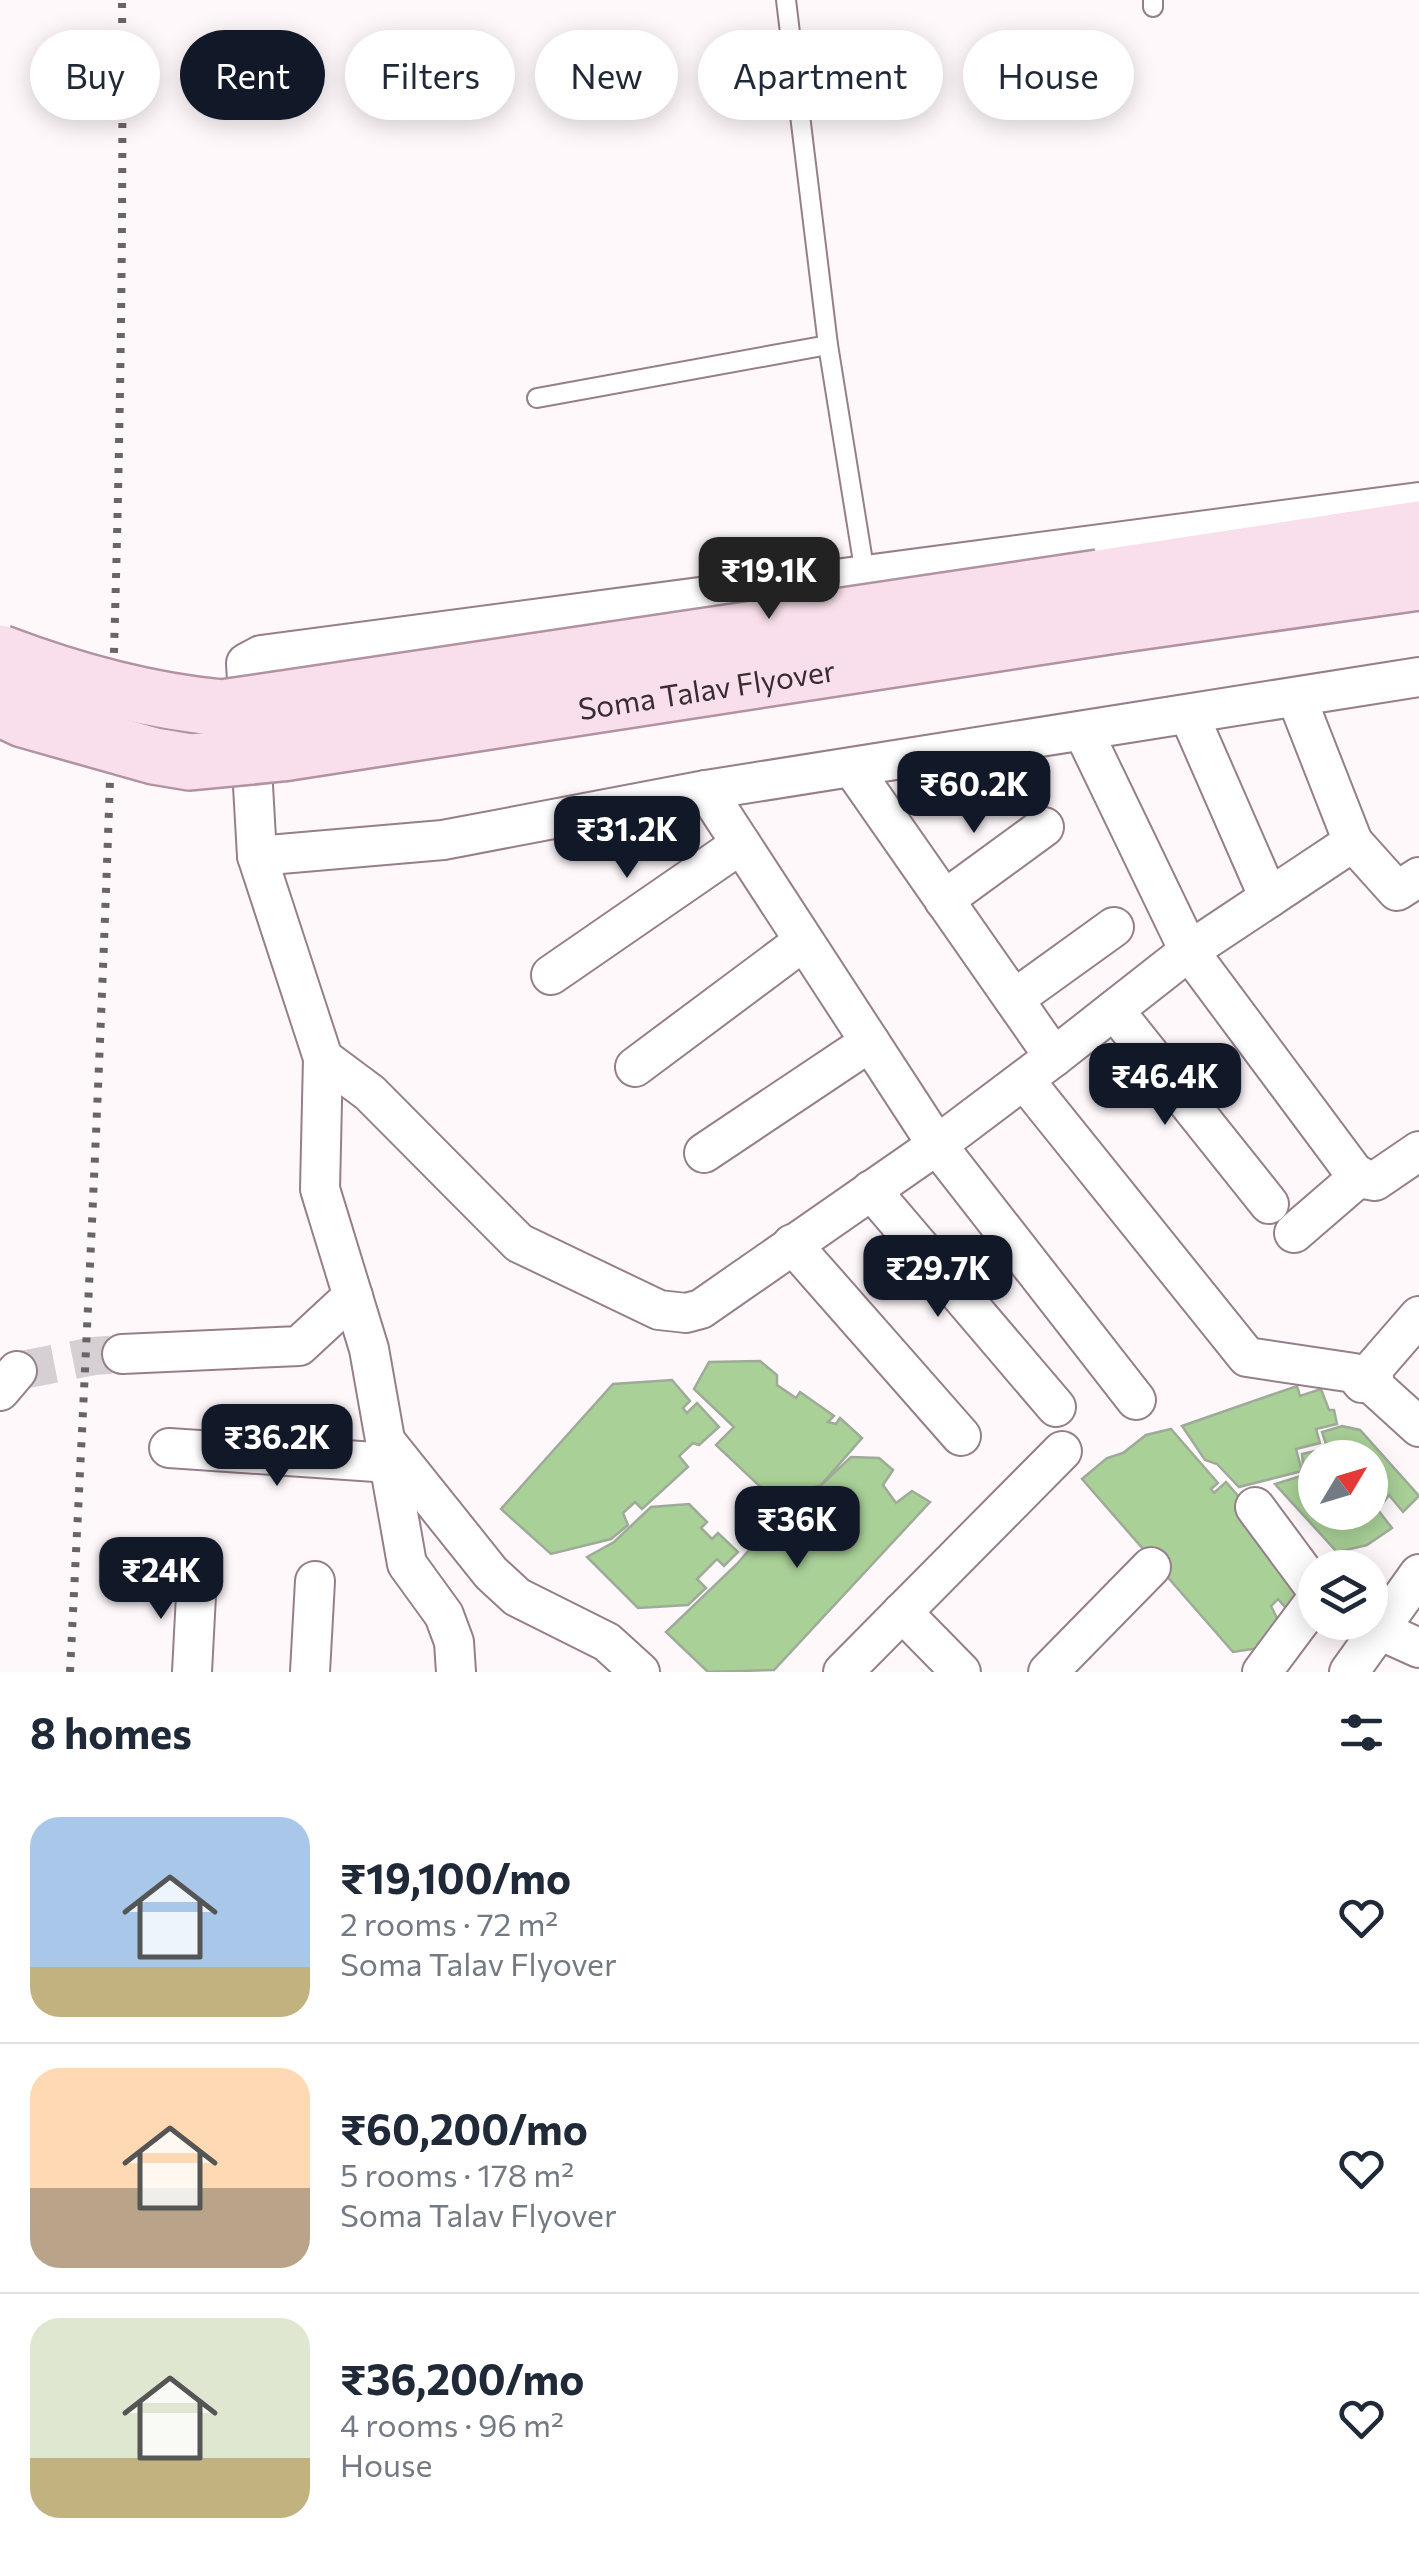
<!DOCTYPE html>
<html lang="en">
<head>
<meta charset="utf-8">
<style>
  :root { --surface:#fff; --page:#f2f2f3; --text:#1f2937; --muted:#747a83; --line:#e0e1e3; --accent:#111827 }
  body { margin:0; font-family:Commissioner,sans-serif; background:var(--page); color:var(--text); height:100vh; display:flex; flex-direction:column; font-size:38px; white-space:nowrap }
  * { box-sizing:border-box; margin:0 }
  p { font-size:32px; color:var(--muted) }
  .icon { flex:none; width:55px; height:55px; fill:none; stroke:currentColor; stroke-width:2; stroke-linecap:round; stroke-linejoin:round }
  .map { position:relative; height:1672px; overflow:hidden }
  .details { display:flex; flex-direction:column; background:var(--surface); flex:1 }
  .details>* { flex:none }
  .top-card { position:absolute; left:30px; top:30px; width:1360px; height:90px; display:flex; gap:20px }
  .needle { width:65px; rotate:52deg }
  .tools { position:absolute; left:1298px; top:1440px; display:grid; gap:20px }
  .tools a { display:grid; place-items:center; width:90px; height:90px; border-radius:50%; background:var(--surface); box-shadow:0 5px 25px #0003; font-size:50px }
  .price { position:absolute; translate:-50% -85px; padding:0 22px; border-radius:20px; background:var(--accent); color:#fff; font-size:32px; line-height:65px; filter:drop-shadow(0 2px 5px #0008) }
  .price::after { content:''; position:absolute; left:50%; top:60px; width:30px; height:22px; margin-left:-15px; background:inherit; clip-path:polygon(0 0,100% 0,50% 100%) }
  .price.current { background:#222; color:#fff }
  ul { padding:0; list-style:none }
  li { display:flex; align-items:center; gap:30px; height:250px; padding:0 30px }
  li+li { border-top:2px solid var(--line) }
  li span { display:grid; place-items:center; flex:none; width:280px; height:200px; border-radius:30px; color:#555 }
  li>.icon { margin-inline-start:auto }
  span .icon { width:120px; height:120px; fill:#fffc; stroke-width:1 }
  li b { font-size:42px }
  h2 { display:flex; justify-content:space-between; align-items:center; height:120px; padding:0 30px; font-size:42px }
  .pill { padding:0 35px; border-radius:45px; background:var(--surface); box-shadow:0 5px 25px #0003; font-size:35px; line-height:90px }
  .pill.current { background:var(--accent); color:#fff }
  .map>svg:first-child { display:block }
  .building { fill:#a9d097; stroke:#9eab98; stroke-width:2.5; fill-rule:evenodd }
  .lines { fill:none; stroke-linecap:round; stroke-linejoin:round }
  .street-tunnel { stroke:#d6cfd3; stroke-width:38; stroke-dasharray:38 19; stroke-linecap:butt }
  .lane-casing { stroke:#967f8a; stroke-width:22 }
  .street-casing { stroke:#967f8a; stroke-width:42 }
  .primary-casing { stroke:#b292a1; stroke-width:60 }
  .lane { stroke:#fff; stroke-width:18 }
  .street { stroke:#fff; stroke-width:38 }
  .primary { stroke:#f9dfeb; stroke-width:55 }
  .rail { stroke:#6c6367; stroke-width:8; stroke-dasharray:5 10; stroke-linecap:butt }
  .primary-bridge-casing { stroke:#b292a1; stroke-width:60; stroke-linecap:butt }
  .primary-bridge { stroke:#f9dfeb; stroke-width:55 }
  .labels { text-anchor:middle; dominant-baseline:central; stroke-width:8; stroke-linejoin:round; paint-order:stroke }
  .street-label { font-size:30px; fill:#362c31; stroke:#fef8fb }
</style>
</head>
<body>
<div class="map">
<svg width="1419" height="1672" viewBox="0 0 1419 1672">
  <rect width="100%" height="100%" fill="#fef8fb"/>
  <g class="building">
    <path d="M760,1361L777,1375V1385L796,1398L800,1392L834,1416L828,1422L836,1424L840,1418L862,1438L820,1486L769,1495L716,1445L734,1427L694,1389L709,1362Z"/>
    <path d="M672,1380L690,1401L683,1408L687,1413L697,1403L719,1427L699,1445L693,1443L679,1456L688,1467L642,1509L635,1502L623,1513L628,1525L611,1539L551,1554L501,1509L613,1384Z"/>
    <path d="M1297,1386L1300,1396L1321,1389L1329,1410H1334L1337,1424L1316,1429L1320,1443L1296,1449L1302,1471L1239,1487L1217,1464L1205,1460L1182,1426Z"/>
    <path d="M1342,1426L1360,1430L1419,1496L1403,1512L1389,1495L1378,1510L1392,1528L1367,1545L1337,1552L1275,1484L1304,1475L1302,1454L1320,1450L1326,1444L1322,1432ZM1315,1458H1370V1512H1315Z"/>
    <path d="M1171,1429L1218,1483L1211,1489L1214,1493L1226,1482L1266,1528L1310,1595L1292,1615L1278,1599L1271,1606L1281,1626L1259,1648L1233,1652L1082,1479L1107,1458L1123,1453L1146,1435Z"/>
    <path d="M851,1457L879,1458L893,1470L883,1485L896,1503L912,1491L930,1502L774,1670L708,1672L666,1632L737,1564L793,1499L816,1490Z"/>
    <path d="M689,1504L707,1522L701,1528L712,1539L718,1533L738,1552L724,1566L717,1559L697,1579L706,1588L688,1605L638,1608L587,1557L614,1542L651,1507Z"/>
  </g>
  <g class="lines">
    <path class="street-tunnel" d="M17,1371L94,1356L122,1354"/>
    <g class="lane-casing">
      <g id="lane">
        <path d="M786,0L828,345L864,568L875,567"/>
        <path d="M1153,0V7"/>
        <path d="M537,398L828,345"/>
      </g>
    </g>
    <g class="street-casing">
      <g id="street">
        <path d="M1189,715L1269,898"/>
        <path d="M1083,731L1189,951L1358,1178L1375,1181L1419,1151"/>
        <path d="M706,790L937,1145L1136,1400"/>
        <path d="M1353,842L1397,891L1419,877"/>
        <path d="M257,856L246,663L261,655L1419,502"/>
        <path d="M944,900L1044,827"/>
        <path d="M551,975L741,844"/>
        <path d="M1014,999L1114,927"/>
        <path d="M1114,1010L1269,1204"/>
        <path d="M1054,1057L1189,951L1353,842L1297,699"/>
        <path d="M323,1058L370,1093L519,1243L659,1310L686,1313L701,1309L937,1145L1054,1057L853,769"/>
        <path d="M635,1067L804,941"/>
        <path d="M1025,1081L1247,1357L1354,1373L1362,1383"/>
        <path d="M704,1153L870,1042"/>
        <path d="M871,1190L1056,1407"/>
        <path d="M1294,1233L1360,1176"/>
        <path d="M792,1244L961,1436"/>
        <path d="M1419,1316L1373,1369L1375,1387L1419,1427"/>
        <path d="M122,1354L299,1346L353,1296"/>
        <path d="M0,1391L17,1371"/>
        <path d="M387,1443L491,1573L517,1597L607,1642L640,1672"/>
        <path d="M169,1448L390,1463"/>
        <path d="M1255,1507L1315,1588"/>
        <path d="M902,1612L961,1672"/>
        <path d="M1379,1630L1419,1574"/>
        <path d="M192,1672L197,1576"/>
        <path d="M310,1672L315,1581"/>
        <path d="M456,1672L454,1642L444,1615L407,1564L369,1349L320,1189L323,1058L257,856L443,840L706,790L1419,677"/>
        <path d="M843,1672L1062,1451"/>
        <path d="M1048,1672L1151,1567"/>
        <path d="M1262,1672L1315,1601V1593"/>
        <path d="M1349,1672L1379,1630L1419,1648"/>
      </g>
    </g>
    <g class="primary-casing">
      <g id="primary">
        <path d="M1099,578L1419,529"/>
        <path d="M1108,626L1419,582"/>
      </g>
    </g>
    <use href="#lane" class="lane"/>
    <use href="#street" class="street"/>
    <use href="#primary" class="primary"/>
    <path class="rail" d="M70,1672C98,1115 126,558 122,0"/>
    <g class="primary-bridge-casing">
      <g id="primary-bridge">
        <path d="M0,653C71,680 146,701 222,708L1099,578"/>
        <path id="s1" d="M0,708L23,719L154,756L190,762L282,753L1108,626"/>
      </g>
    </g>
    <use href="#primary-bridge" class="primary-bridge"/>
  </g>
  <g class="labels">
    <g class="street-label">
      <text stroke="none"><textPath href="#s1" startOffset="720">Soma Talav Flyover</textPath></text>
    </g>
  </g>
</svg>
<div class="tools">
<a><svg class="needle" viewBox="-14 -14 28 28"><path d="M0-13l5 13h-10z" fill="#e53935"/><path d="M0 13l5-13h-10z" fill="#747a83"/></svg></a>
<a><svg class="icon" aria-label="layers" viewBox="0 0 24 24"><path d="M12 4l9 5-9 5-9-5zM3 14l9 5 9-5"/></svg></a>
</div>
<b class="price current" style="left:769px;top:622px">₹19.1K</b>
<b class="price" style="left:974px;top:836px">₹60.2K</b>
<b class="price" style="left:627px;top:881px">₹31.2K</b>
<b class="price" style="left:1165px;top:1128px">₹46.4K</b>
<b class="price" style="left:938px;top:1320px">₹29.7K</b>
<b class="price" style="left:277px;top:1489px">₹36.2K</b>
<b class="price" style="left:797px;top:1571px">₹36K</b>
<b class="price" style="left:161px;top:1622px">₹24K</b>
<div class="top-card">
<a class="pill">Buy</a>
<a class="pill current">Rent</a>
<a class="pill">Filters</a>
<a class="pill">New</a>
<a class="pill">Apartment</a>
<a class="pill">House</a>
</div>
</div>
<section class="details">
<h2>8 homes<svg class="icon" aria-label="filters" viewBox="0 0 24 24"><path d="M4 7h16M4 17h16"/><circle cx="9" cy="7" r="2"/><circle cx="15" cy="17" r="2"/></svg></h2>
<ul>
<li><span style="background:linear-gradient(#a9c7e8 75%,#c2b280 0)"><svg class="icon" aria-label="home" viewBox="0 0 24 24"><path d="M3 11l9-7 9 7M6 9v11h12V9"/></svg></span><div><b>₹19,100/mo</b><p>2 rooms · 72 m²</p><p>Soma Talav Flyover</p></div><svg class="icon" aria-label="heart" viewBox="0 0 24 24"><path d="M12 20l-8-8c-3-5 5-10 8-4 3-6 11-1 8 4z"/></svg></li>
<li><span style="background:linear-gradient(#ffd9b3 60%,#b9a48a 0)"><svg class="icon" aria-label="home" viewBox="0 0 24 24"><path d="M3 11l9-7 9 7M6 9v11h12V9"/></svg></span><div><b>₹60,200/mo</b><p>5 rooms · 178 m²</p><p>Soma Talav Flyover</p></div><svg class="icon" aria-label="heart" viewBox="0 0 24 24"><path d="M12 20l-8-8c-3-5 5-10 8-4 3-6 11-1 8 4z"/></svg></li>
<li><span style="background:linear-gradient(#dfe7d0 70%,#c2b280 0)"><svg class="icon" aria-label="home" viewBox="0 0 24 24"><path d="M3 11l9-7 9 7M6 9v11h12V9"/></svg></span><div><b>₹36,200/mo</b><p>4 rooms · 96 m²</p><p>House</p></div><svg class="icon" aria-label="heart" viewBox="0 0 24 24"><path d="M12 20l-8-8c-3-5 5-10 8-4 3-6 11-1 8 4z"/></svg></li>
</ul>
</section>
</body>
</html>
